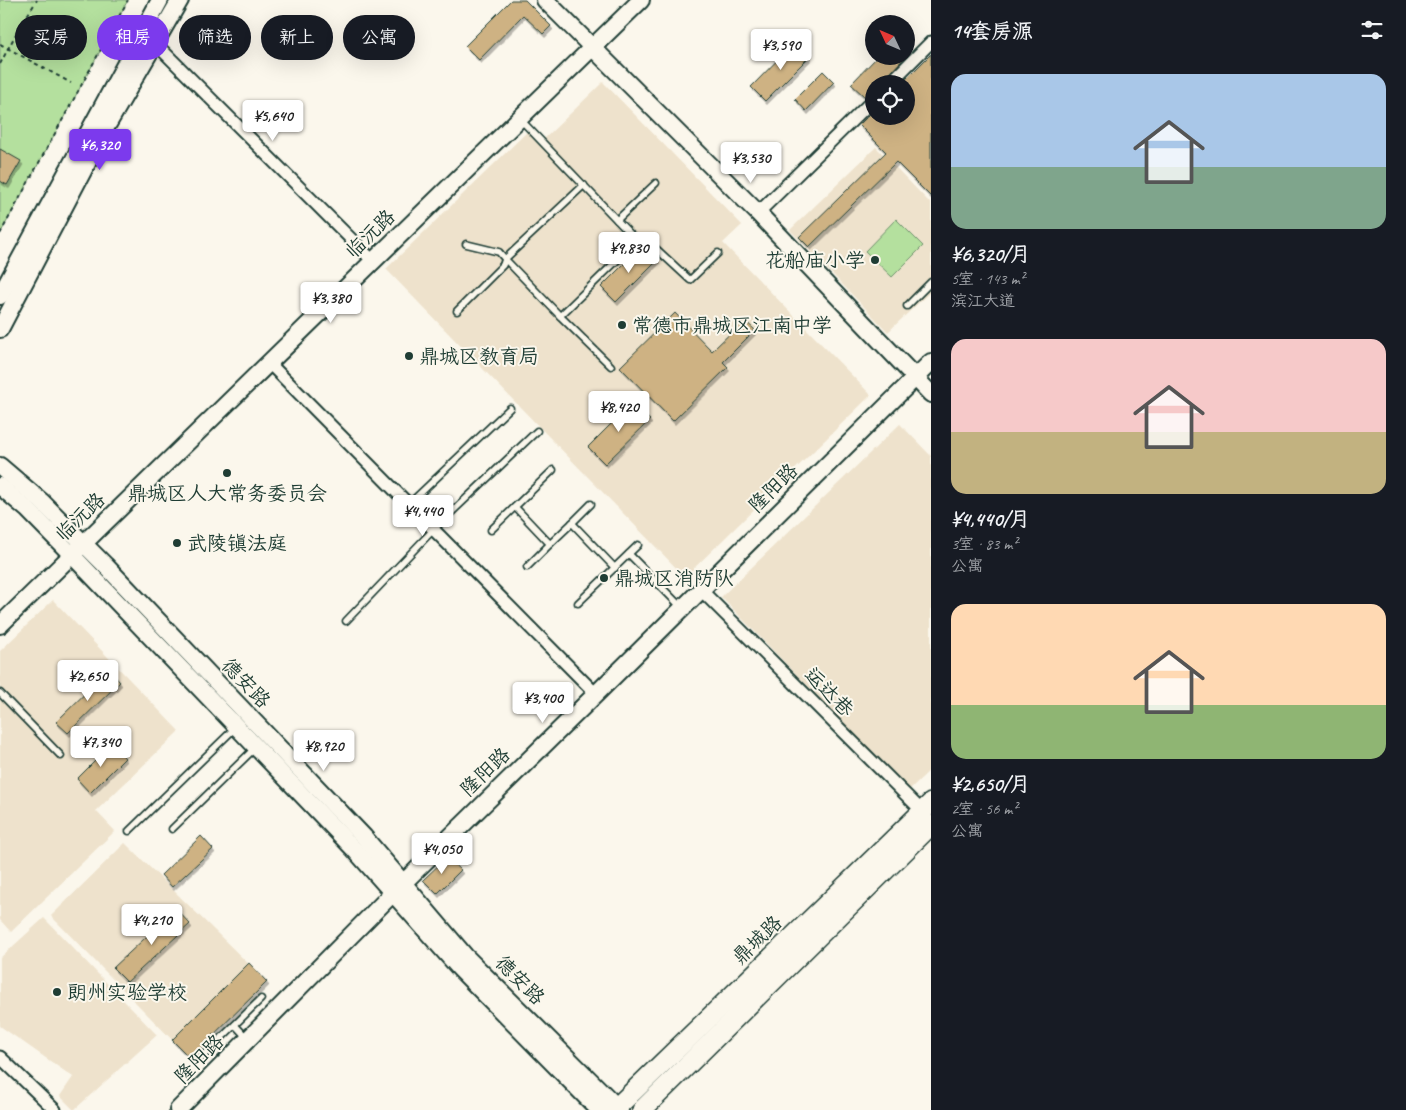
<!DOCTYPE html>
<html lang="zh">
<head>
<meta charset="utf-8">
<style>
  :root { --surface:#171b24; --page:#20242c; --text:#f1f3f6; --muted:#9ea1a6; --accent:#7c3aed }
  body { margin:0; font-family:Caveat,"LXGW WenKai TC",sans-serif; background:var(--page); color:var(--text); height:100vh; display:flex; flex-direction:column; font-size:19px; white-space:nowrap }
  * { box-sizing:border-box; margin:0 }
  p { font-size:16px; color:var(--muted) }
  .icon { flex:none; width:28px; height:28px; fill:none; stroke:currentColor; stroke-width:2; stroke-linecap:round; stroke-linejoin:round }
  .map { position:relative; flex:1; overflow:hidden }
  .drawer { display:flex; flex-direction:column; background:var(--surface); width:475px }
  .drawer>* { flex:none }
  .banner { position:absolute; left:15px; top:15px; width:475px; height:45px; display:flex; gap:10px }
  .needle { width:32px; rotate:314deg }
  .controls { position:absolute; left:865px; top:15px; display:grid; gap:10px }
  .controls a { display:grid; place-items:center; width:50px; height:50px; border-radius:50%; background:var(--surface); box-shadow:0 5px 20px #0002; font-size:25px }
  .price { position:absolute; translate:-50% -42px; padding:0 11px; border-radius:5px; background:#fff; color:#222; font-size:16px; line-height:32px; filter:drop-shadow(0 1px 2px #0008) }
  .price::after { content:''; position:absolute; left:50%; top:30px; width:15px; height:11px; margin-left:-8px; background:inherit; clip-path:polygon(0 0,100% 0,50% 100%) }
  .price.current { background:var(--accent); color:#fff }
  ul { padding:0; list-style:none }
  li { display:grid; align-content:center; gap:10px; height:265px; padding:0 20px }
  li span { display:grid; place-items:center; height:155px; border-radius:15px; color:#555 }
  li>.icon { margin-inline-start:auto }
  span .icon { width:90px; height:90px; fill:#fffc; stroke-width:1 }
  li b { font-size:21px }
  h2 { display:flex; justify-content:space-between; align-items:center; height:60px; padding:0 20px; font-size:21px }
  .chip { padding:0 18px; border-radius:22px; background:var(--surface); box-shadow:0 5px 20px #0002; font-size:18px; line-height:45px }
  .chip.current { background:var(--accent); color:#fff }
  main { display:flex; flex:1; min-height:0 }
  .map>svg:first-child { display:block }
  .built { fill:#eee2cc }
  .green { fill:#b4e09e; stroke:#6a8e69 }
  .building { fill:#ceb283; stroke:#1f3d34; filter:url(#shadow) }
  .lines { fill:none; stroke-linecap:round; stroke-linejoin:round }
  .lane-casing { stroke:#1f3d34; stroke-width:9 }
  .street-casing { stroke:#1f3d34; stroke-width:15 }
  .secondary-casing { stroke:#1f3d34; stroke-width:20 }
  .primary-casing { stroke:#1f3d34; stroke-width:22 }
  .path { stroke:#1f3d34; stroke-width:2; stroke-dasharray:4 4; stroke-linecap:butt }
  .lane { stroke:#fbf7ec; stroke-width:5.5 }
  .street { stroke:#fbf7ec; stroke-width:11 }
  .secondary { stroke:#fbf7ec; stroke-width:16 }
  .primary { stroke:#fbf7ec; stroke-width:19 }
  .poi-dot { fill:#1f3d34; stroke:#fbf7ec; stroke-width:2 }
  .labels { text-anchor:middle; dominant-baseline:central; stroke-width:4; stroke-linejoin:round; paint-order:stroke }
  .street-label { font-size:20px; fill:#1f3d34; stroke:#fbf7ec }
  .poi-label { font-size:20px; fill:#1f3d34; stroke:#fbf7ec; text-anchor:start }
</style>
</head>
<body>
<main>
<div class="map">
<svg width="931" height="1110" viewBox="0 0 931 1110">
  <defs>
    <filter id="shadow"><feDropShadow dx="2" dy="3.5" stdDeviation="0" flood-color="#0004"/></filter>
  </defs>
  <rect width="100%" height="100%" fill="#fbf7ec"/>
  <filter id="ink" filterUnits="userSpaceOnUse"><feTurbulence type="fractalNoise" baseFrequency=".02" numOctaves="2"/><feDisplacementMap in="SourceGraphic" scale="10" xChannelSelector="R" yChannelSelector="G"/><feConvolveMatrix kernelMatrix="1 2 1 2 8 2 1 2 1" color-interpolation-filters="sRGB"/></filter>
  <g filter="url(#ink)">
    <g class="built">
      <path d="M603,82L742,225L723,243L871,395L685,577L386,269L529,130L541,142Z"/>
      <path d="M876,147L931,204V291L888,332L790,230Z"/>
      <path d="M900,424L931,456V769L909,790L721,597Z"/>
      <path d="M53,600L179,731L96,811L115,831L11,932L0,920V651Z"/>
      <path d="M125,843L267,982L190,1058L51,916Z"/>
      <path d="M44,918L157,1035L74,1110L60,1096L73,1077L0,1026V958Z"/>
    </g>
    <g class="green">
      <path d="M0,0H128L0,234Z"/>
      <path d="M896,219L923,246L892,277L865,251Z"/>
    </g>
    <g class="building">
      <path d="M511,0H525L551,26L543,34L523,15L479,60L465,46Z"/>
      <path d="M796,41L810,56L765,101L751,87Z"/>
      <path d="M931,54V197L896,162L809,247L799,237L886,152L859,125L874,110V116H906V84H901Z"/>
      <path d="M878,56H906L880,84H874V90L865,97L851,84Z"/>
      <path d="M823,71L834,82L806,111L795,99Z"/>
      <path d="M0,149L21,161L7,185L0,181Z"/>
      <path d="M642,246L658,260L616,302L601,287Z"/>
      <path d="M675,313L712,351L744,320L755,330L723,362L728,367L673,421L620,367Z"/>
      <path d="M632,403L650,420L605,464L588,447Z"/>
      <path d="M109,670L120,682L68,733L56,722Z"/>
      <path d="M112,744L125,758L90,793L77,779Z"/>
      <path d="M201,836L213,849L172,887L161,875Z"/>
      <path d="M447,857L461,870L437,894L423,880Z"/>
      <path d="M176,909L190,924L127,982L113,968Z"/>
      <path d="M249,963L267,982L190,1058L172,1040Z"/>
    </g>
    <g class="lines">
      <g class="lane-casing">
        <g id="lane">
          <path d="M521,120L637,241L649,242L690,280L718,253"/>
          <path d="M584,185L505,259L560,316L637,241"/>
          <path d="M617,220L656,183"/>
          <path d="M907,306L931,282"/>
          <path d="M457,311L503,265L505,259L499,252L466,244"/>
          <path d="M560,316L611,366"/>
          <path d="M409,504L510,408"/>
          <path d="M515,507L550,544L572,523L615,568"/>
          <path d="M572,523L591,504"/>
          <path d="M491,530L553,470"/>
          <path d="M629,554L681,607"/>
          <path d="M527,567L550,544"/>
          <path d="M578,603L638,545"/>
          <path d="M346,621L434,529L537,431"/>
          <path d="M0,693L61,756"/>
          <path d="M172,829L255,748"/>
          <path d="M129,831L235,728"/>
          <path d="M235,1025L247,1038"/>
          <path d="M201,1058L261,999"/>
        </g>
      </g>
      <g class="street-casing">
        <g id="street">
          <path d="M155,43L373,261"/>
          <path d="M889,84L931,42"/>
          <path d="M758,213L874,99"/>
          <path d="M269,363L596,694"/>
          <path d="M701,590L926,815"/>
          <path d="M0,1057L55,1110"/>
        </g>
      </g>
      <g class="secondary-casing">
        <g id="secondary">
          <path d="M545,0L758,213L931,394"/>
          <path d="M0,296L160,0"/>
          <path d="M0,329L105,129L180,0"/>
          <path d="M0,466L41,501L105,565L364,837L465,956L620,1110"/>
          <path d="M0,486L28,510L72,555L353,848L460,969L599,1110"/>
          <path d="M0,625L641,0"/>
          <path d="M178,1110L393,893L596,694L931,362"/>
        </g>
      </g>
      <g class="primary-casing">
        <g id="primary">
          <path d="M614,1110L931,803"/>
          <path d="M642,1110L931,825"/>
        </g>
      </g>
      <g class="path">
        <path d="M0,44L71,83"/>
        <path d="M0,64L18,30L37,0"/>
        <path d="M0,234L128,0"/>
      </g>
      <use href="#lane" class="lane"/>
      <use href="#street" class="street"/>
      <use href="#secondary" class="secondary"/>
      <use href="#primary" class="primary"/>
    </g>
  </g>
  <g class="poi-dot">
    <circle cx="875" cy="260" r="5"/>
    <circle cx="622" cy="325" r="5"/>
    <circle cx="409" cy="356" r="5"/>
    <circle cx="227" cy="473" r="5"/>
    <circle cx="177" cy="543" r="5"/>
    <circle cx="604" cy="578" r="5"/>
    <circle cx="57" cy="992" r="5"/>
  </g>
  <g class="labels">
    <g class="street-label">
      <text transform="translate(370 234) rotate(-44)">临沅路</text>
      <text transform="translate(773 488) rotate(-45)">隆阳路</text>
      <text transform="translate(80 517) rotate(-44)">临沅路</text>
      <text transform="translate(246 683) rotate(46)">德安路</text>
      <text transform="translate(829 692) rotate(45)">运达巷</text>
      <text transform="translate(485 772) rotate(-44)">隆阳路</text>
      <text transform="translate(757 940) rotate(-44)">鼎城路</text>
      <text transform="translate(520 980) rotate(45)">德安路</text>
      <text transform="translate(199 1059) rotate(-45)">隆阳路</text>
    </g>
    <g class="poi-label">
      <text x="865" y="260" text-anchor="end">花船庙小学</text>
      <text x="632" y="325">常德市鼎城区江南中学</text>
      <text x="419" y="356">鼎城区教育局</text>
      <text x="227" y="493" text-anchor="middle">鼎城区人大常务委员会</text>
      <text x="187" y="543">武陵镇法庭</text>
      <text x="614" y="578">鼎城区消防队</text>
      <text x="67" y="992">朗州实验学校</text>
    </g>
  </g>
</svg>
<div class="controls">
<a><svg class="needle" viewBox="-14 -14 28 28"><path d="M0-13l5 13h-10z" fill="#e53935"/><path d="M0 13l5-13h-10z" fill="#9ea1a6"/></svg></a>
<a><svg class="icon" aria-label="locate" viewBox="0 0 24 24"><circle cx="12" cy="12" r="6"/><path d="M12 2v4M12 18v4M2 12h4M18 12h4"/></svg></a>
</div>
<b class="price" style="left:781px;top:71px">¥3,590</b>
<b class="price" style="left:273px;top:142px">¥5,640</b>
<b class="price current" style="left:100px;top:171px">¥6,320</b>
<b class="price" style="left:751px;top:184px">¥3,530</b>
<b class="price" style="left:629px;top:274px">¥9,830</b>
<b class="price" style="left:331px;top:324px">¥3,380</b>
<b class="price" style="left:619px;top:433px">¥8,420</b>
<b class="price" style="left:423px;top:537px">¥4,440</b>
<b class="price" style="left:88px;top:702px">¥2,650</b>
<b class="price" style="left:543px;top:724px">¥3,400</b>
<b class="price" style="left:101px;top:768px">¥7,340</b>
<b class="price" style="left:324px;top:772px">¥8,920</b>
<b class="price" style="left:442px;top:875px">¥4,050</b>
<b class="price" style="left:152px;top:946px">¥4,210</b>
<div class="banner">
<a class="chip">买房</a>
<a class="chip current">租房</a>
<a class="chip">筛选</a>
<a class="chip">新上</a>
<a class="chip">公寓</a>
</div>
</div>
<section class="drawer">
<h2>14套房源<svg class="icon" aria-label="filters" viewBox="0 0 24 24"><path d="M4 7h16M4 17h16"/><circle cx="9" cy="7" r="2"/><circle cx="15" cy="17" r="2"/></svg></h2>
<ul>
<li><span style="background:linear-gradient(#a9c7e8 60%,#7fa58c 0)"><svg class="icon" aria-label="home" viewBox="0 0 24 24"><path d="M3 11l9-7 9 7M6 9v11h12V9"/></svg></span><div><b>¥6,320/月</b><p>5室 · 143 m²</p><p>滨江大道</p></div></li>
<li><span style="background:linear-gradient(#f6c9c9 60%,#c2b280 0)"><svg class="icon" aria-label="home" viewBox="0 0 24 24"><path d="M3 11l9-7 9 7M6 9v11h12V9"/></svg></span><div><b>¥4,440/月</b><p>3室 · 83 m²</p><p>公寓</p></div></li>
<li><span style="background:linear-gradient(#ffd9b3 65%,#8fb573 0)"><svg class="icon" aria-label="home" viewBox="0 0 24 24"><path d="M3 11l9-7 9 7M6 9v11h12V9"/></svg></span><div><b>¥2,650/月</b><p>2室 · 56 m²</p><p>公寓</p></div></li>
</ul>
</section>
</main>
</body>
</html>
